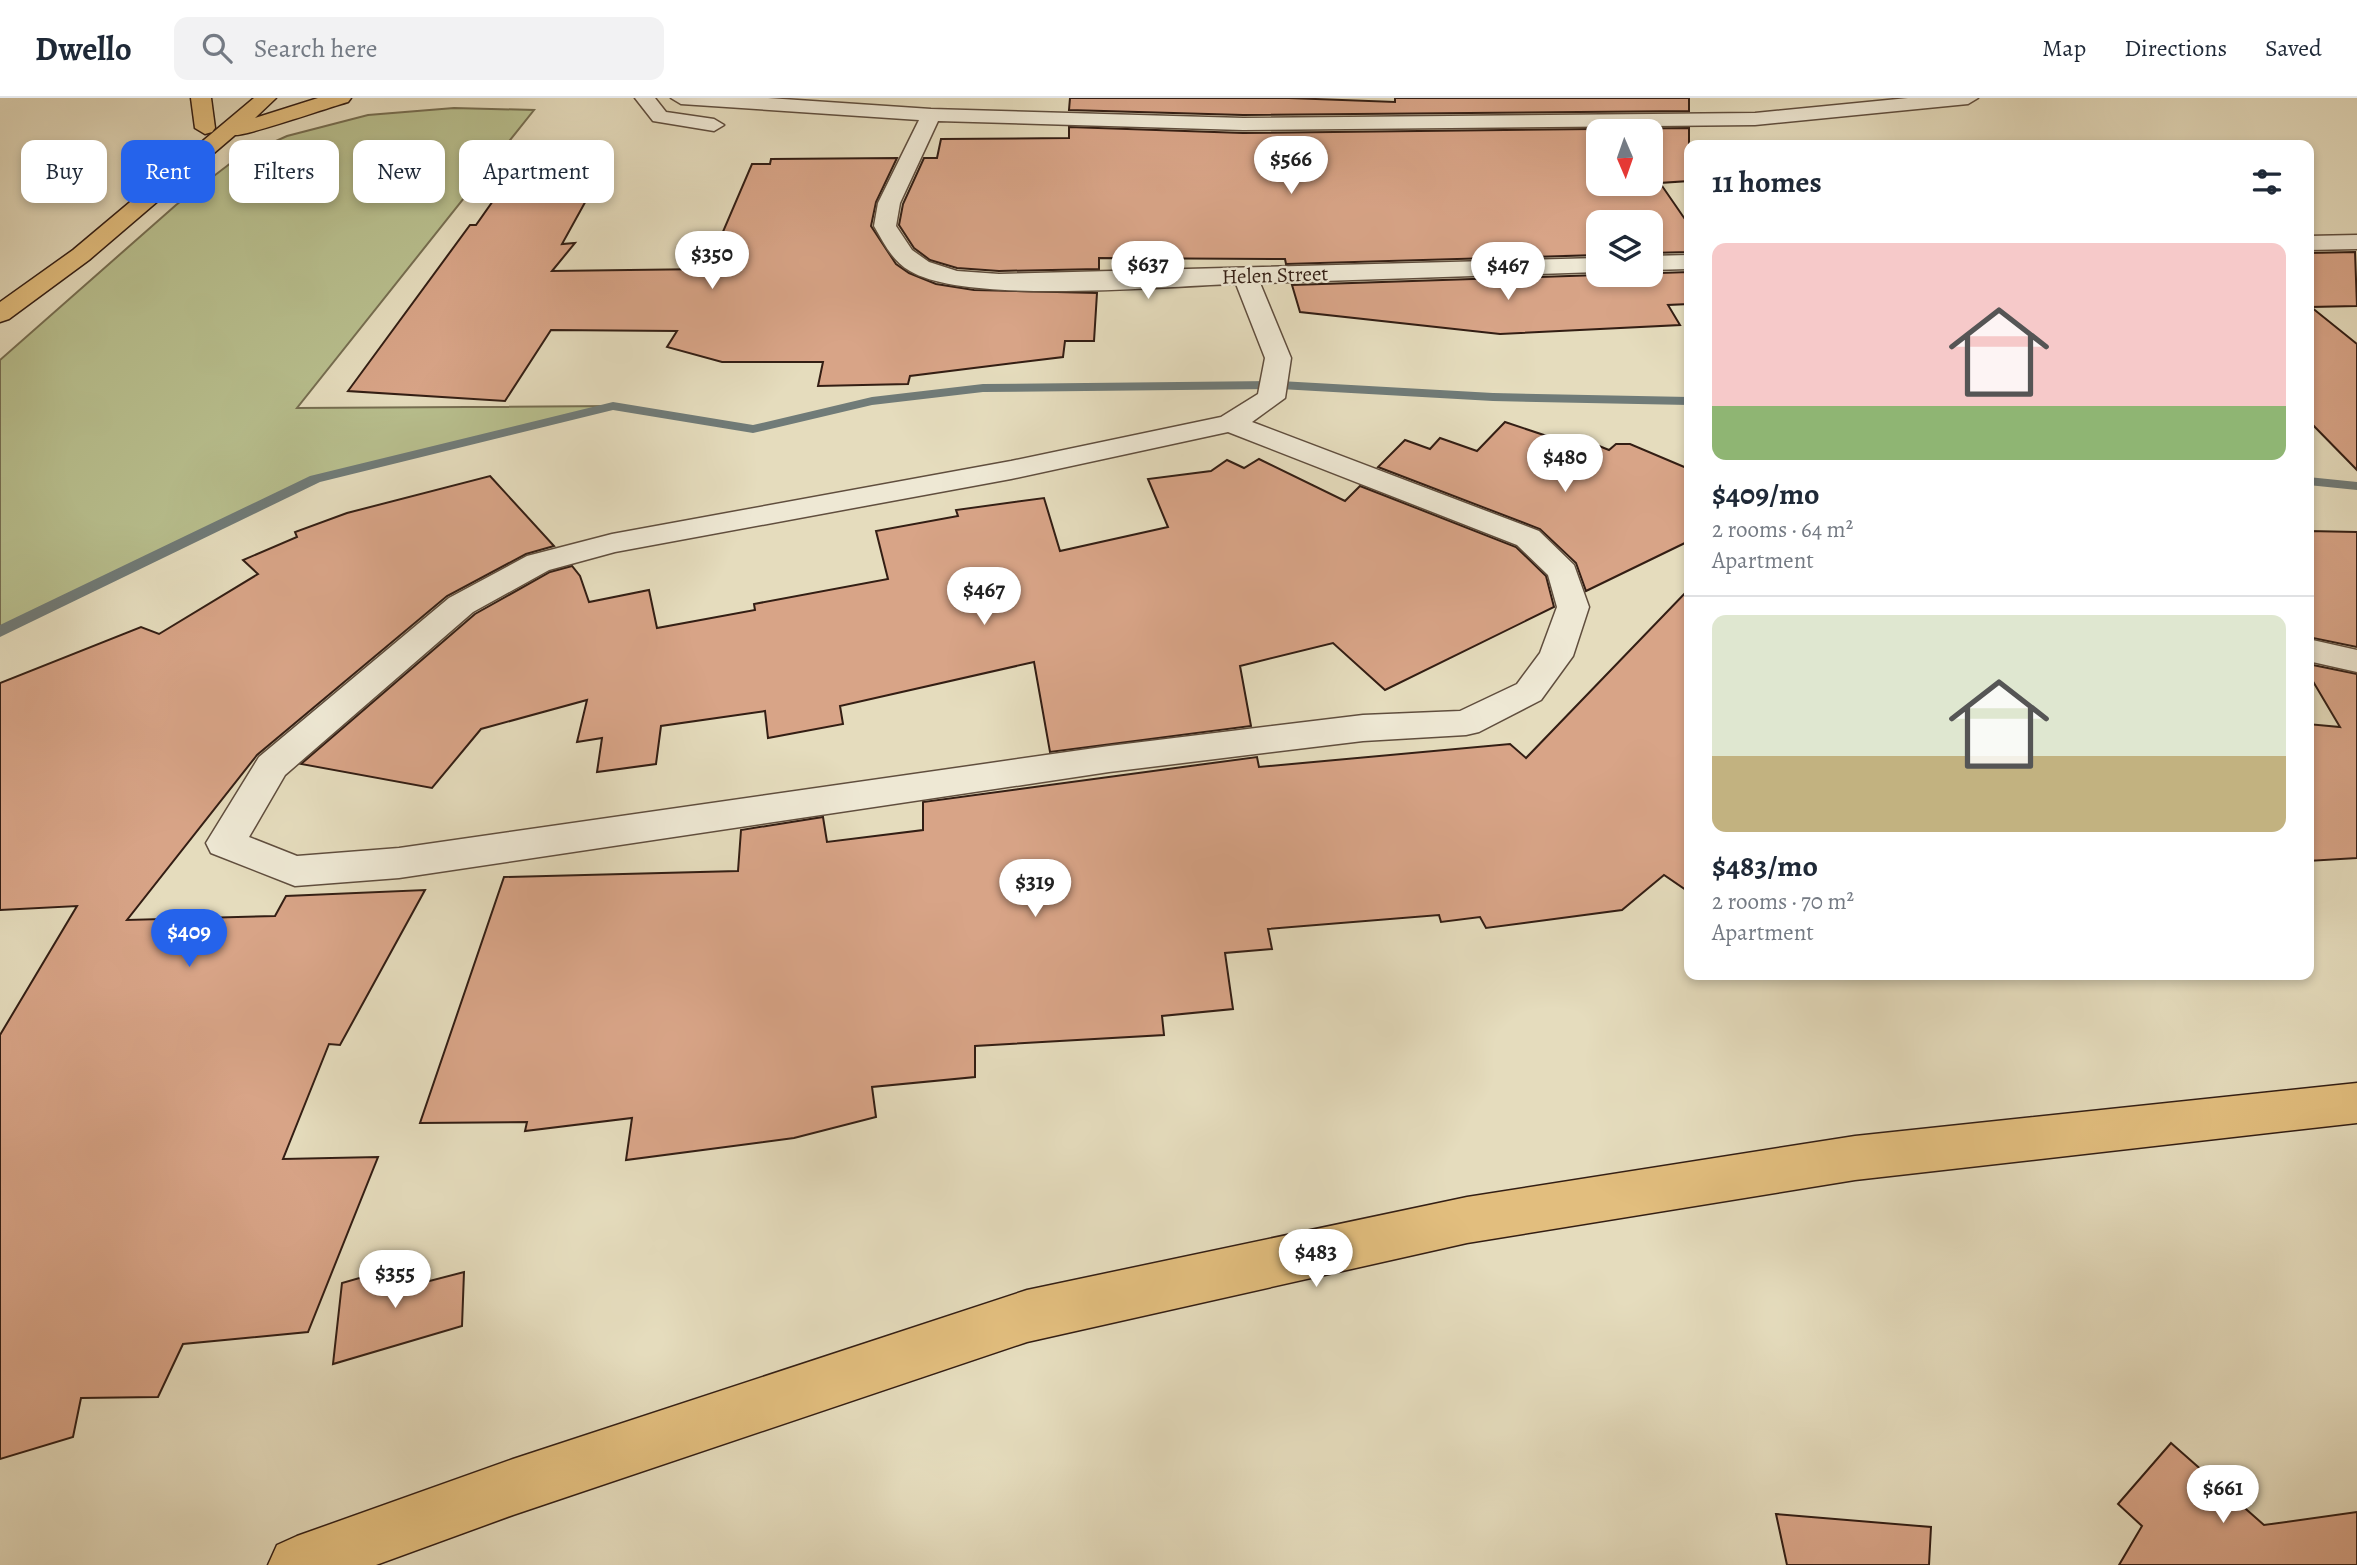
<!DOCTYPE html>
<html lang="en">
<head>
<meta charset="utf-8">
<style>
  :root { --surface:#fff; --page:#f2f2f3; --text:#1f2937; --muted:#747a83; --line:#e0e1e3; --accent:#2563eb }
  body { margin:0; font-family:Alegreya,serif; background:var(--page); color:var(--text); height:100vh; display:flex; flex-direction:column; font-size:26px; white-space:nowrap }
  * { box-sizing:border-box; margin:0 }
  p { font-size:23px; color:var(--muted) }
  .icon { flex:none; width:38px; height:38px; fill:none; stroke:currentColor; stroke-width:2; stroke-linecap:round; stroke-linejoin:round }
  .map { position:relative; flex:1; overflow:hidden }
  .panel { position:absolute; left:1684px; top:42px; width:630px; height:840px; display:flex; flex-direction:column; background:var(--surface); border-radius:14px; box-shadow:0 4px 10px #0003 }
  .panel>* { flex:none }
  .guide { position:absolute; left:21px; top:42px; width:665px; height:63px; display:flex; gap:14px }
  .needle { width:46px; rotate:178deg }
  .fabs { position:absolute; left:1586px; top:21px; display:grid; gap:14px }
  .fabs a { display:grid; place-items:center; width:77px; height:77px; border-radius:14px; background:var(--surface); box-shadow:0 4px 10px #0003; font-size:35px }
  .price { position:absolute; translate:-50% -60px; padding:0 16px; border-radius:24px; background:#fff; color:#222; font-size:23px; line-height:46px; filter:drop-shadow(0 2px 4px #0008) }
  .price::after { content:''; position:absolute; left:50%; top:42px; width:21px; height:16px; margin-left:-10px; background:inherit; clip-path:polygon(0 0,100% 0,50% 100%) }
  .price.on { background:var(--accent); color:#fff }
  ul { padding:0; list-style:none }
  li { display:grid; align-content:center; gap:14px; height:371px; padding:0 28px }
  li+li { border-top:2px solid var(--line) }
  li span { display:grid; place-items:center; height:217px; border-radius:14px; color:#555 }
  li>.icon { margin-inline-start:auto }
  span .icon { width:126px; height:126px; fill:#fffc; stroke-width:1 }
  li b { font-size:30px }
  h2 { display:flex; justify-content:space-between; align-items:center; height:84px; padding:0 28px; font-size:30px }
  .tag { padding:0 24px; border-radius:14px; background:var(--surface); box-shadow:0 4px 10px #0003; font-size:24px; line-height:63px }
  .tag.on { background:var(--accent); color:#fff }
  header { display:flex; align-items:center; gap:42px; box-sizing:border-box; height:98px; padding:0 35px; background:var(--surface); border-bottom:2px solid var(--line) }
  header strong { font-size:33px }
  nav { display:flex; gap:38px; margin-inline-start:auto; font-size:24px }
  .search { width:490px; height:63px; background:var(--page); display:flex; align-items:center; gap:18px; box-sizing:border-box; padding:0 24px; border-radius:14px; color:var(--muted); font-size:26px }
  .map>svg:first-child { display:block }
  .green { fill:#b8bf8e; stroke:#766e51; stroke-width:2 }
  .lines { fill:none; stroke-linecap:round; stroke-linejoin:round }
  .stream { fill:#707b78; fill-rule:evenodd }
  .building { fill:#d8a487; stroke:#331e14; stroke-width:2; fill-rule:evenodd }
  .minor-casing { stroke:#604e3e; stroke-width:3 }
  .major-casing { stroke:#331e14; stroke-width:3 }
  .minor { fill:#eee8d4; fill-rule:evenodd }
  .major { fill:#e2be7e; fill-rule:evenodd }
  .labels { text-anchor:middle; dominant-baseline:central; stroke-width:5; stroke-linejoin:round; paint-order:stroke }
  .far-street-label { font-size:21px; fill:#331e14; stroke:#eee8d4 }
</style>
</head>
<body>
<header>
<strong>Dwello</strong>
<div class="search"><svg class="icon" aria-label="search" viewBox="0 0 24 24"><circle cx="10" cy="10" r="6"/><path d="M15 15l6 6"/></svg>Search here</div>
<nav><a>Map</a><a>Directions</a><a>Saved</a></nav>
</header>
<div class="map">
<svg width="2357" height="1467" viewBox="0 0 2357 1467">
  <rect width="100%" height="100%" fill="#e5dcbd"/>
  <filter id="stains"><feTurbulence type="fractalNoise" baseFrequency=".00286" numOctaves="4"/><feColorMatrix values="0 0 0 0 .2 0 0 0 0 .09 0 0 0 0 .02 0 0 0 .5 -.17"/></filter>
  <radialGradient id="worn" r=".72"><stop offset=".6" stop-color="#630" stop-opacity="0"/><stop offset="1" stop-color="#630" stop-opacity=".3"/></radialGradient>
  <path class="green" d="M454,10L534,12L297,310L613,308L315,381L0,534V262L176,107L236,61L287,38L368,17Z"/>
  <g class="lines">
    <g class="stream">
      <path d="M1280,283L1493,295L1689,299V307L1493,303L1280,291L983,294L872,307L753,335L613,312L320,384L0,539V527L310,378L613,304L753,327L872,299L983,286Z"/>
      <path d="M2308,379L2357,384V392L2308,387Z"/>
    </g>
  </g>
  <g class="building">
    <path d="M1070,0H1289L1395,4V0H1689V13L1243,17L1069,12Z"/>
    <path d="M1069,29L1243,35L1689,30V83L1660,85L1689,127V154L1650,155V124H1598V157L1286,166L1285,161L1099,160V171L999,173L957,170L930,162L914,150L899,127L903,106L924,60H937L941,41L1069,40ZM1598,33H1650V86H1598Z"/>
    <path d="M606,54L582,99H588L562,146L575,145L552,173L707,171L752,66H770L771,61L897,60L876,104L871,128L896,166L909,175L936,186L974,192L1097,195L1094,243H1065L1063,259L910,278L908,286L818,288L823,264H722L667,249L677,233L551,232L505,303L348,293L470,127H476L526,56Z"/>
    <path d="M2355,154L2357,208L2311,209L2357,246V372L2308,322V155Z"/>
    <path d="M1689,174V206L1668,207L1680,227L1500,236L1300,214L1292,187Z"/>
    <path d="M1505,324L1583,350L1589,344L1609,352L1616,346H1630L1689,371V443L1586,493L1576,465L1540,431L1378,369L1405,342L1430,351L1440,340L1477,353Z"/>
    <path d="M1259,361L1345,403L1360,388L1516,449L1546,478L1554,509L1385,592L1333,545L1240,568L1251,628L1050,654L1034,564L840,608L843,626L768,640L765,613L661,628L656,666L597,674L602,640L577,644L587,602L481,631L432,690L301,666L475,516L550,474L572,468L580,478L589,504L649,492L657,530L755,512L754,506L888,481L876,433L958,418L956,412L1044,400L1060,453L1168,429L1148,381L1211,373L1227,362L1244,370Z"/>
    <path d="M490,378L554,448L526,456L447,498L257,657L127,822L275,818L286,798L425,792L340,947L329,946L283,1061L378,1059L308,1234L183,1246L158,1299L81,1300L73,1339L0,1361V937L77,808L0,812V585L141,529L159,536L258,476L243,462L297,439L295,434L347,415Z"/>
    <path d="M2308,433L2357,434V549L2308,539Z"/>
    <path d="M1689,491V794L1664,777L1622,812L1486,830L1480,819L1441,824L1439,817L1268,831L1272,851L1225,855L1233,911L1162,918L1164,937L975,948V979L872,989L876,1019L794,1040L626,1062L632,1020L525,1033L527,1024L420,1025L504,779L738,773L741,732L823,719L827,744L923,732V704L1257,659L1259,669L1510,646L1526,660Z"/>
    <path d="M2308,566L2357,576V760L2308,763V626L2340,629L2308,575Z"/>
    <path d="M419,1163L418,1186L464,1174L462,1228L333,1266L342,1185Z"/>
    <path d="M2171,1345L2264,1427L2357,1414V1467H2119L2142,1428L2118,1406Z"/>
    <path d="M1776,1416L1931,1429L1929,1467H1787Z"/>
  </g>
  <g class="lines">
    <g class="minor-casing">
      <g id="minor">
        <path d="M635,0H655L666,14L714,21L724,27L714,33L653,23Z"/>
        <path d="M671,0H768L931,11L1243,20L1755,15L1908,0H1978L1968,6L1755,27L1243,32L938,23L900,105L896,128L912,152L929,164L957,173L999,176L1598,160V174L1260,185L1291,260L1285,300L1252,324L1539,433L1574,467L1589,509L1573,558L1541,602L1479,634L1466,637L1363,643L1109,674L399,780L295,788L211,755L206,745L259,659L449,500L527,458L612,436L1011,363L1221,319L1258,296L1265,260L1236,186C1164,188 967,207 910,173C892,163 884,145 874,128L878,105L919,22L681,6ZM1228,334L1517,447L1548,477L1557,509L1540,555L1517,586L1460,613L1363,617L1109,648L399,750L297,758L249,739L285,677L473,514L549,472L615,454L1011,381Z"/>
        <path d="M2357,137V151L2308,152V138Z"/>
        <path d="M1689,157V171L1650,172V158Z"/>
        <path d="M2308,541L2357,552V574L2308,563Z"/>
      </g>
    </g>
    <g class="major-casing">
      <g id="major">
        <path d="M191,0H211L215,30L212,34L205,36L195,30Z"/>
        <path d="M254,0H276L255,20L318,0H351L348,4C330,9 244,39 235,37L89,162L9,221L0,224V204L73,152Z"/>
        <path d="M2357,985V1025L1855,1082L1467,1145L1027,1244L513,1417L376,1467H268L277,1447L297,1438L513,1361L1027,1192L1467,1099L1855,1038Z"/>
      </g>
    </g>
    <use href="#minor" class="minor"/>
    <use href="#major" class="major"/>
  </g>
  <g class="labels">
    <g class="far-street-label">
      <text transform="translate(1275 177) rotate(-2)">Helen Street</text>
    </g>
  </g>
  <rect width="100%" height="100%" filter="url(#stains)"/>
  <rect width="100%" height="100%" fill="url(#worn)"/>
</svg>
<div class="fabs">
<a><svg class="needle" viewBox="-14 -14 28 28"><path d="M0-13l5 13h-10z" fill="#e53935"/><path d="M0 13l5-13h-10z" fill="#747a83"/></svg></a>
<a><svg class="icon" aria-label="layers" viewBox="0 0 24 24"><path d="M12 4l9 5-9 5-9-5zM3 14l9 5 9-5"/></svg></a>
</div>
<b class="price" style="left:1291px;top:98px">$566</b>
<b class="price" style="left:712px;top:193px">$350</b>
<b class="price" style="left:1148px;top:203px">$637</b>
<b class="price" style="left:1508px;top:204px">$467</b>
<b class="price" style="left:1565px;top:396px">$480</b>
<b class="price" style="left:984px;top:529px">$467</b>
<b class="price" style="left:1035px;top:821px">$319</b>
<b class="price on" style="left:189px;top:871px">$409</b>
<b class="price" style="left:1316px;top:1191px">$483</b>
<b class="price" style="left:395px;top:1212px">$355</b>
<b class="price" style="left:2223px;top:1427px">$661</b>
<div class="guide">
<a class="tag">Buy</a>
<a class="tag on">Rent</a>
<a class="tag">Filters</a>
<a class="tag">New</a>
<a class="tag">Apartment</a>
</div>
<section class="panel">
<h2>11 homes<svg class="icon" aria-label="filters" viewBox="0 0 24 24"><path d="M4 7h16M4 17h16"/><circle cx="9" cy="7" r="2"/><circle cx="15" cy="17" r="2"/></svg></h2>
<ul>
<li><span style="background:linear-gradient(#f6c9c9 75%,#8fb573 0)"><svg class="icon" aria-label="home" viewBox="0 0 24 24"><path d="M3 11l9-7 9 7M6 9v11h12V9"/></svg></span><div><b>$409/mo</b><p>2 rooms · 64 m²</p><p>Apartment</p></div></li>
<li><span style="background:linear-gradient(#dfe7d0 65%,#c2b280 0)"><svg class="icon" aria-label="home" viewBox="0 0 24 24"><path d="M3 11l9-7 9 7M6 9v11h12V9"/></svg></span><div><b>$483/mo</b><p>2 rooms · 70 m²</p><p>Apartment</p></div></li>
</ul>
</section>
</div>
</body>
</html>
